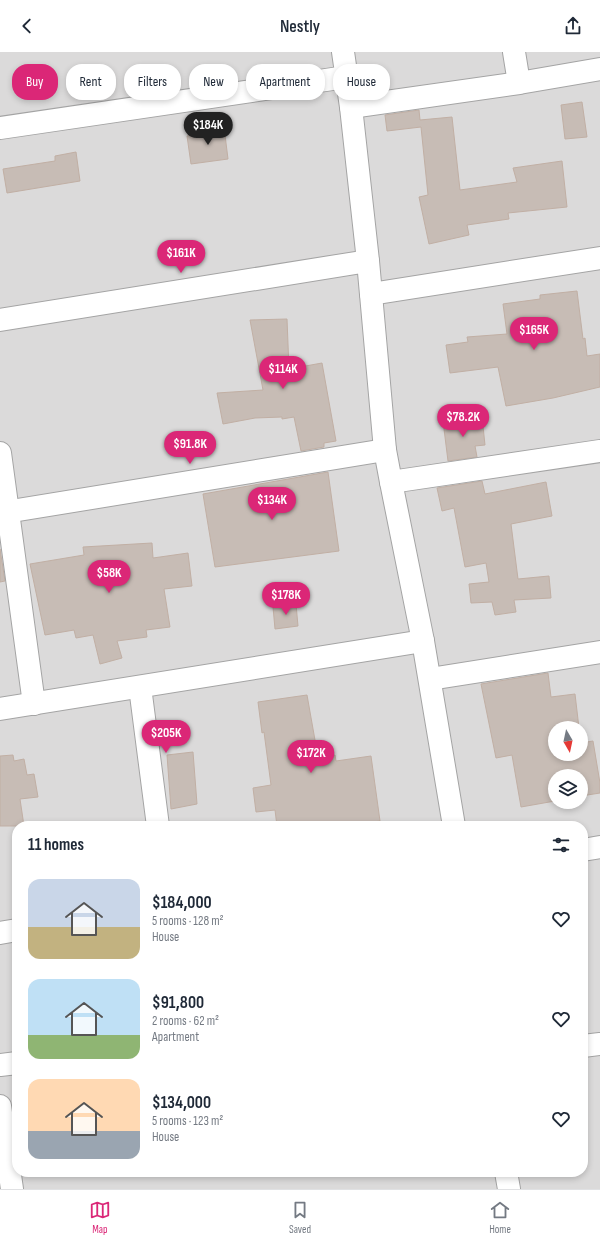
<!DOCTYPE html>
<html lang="en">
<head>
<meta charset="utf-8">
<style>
  :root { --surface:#fff; --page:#f2f2f3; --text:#1f2937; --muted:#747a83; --line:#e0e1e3; --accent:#db2777 }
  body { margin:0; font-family:"Sofia Sans Condensed",sans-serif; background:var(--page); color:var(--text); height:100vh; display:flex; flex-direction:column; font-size:15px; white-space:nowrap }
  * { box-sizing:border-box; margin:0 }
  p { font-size:13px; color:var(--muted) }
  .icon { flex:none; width:22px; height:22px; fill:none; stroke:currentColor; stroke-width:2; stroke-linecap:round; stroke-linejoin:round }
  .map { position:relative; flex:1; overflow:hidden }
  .side { position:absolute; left:12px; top:769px; width:576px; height:356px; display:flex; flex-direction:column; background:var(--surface); border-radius:16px; box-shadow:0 2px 6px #0003 }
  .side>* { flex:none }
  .top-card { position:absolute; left:12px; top:12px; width:576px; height:36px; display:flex; gap:8px }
  .needle { width:26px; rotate:171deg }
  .buttons { position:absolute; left:548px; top:669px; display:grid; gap:8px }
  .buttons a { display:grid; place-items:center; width:40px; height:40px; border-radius:50%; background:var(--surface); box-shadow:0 2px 6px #0003; font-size:20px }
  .price { position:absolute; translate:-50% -34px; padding:0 9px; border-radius:14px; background:var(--accent); color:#fff; font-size:13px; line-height:26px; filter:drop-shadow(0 1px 2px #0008) }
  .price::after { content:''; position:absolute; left:50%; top:24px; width:12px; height:9px; margin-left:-6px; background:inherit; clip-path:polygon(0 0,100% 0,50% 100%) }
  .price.on { background:#222; color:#fff }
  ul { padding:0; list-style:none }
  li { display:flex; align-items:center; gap:12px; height:100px; padding:0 16px }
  li span { display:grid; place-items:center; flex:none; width:112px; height:80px; border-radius:12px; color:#555 }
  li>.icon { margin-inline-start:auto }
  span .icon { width:48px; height:48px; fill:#fffc; stroke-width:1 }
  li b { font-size:17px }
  h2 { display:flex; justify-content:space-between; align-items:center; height:48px; padding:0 16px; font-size:17px }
  .chip { padding:0 14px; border-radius:16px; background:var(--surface); box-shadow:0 2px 6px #0003; font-size:14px; line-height:36px }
  .chip.on { background:var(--accent); color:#fff }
  header { display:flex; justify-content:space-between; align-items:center; height:52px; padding:0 16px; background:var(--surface); font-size:18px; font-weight:600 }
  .dock { display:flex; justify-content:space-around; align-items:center; height:56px; border-top:1px solid var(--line); background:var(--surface); font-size:11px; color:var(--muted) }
  .dock a { display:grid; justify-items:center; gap:2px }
  .dock .on { color:var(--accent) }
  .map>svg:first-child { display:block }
  .residential { fill:#dbdada; fill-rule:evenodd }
  .building { fill:#c7bcb5; stroke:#c1afa4 }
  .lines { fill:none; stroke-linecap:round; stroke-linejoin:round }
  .street-casing { stroke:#a4a4a4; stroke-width:24 }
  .street { stroke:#fff; stroke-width:22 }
</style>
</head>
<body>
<header><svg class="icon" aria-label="back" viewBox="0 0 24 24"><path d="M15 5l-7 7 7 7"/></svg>Nestly<svg class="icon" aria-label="share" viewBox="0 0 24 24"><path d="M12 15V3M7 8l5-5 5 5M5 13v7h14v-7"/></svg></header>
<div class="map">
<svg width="600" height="1137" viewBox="0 0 600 1137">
  <rect width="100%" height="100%" fill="#efeae2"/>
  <path class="residential" d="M0,0H600V1137H0ZM555,676H581V702H555ZM555,724H581V750H555ZM17,774H583V1120H17Z"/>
  <g class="building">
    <path d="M582,50L587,85L565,87L561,53Z"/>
    <path d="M419,58L420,68L452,65L460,138L517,130L513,116L562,109L567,155L508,161L509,167L467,173L469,183L429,192L419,145L428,143L421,75L387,79L385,63Z"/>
    <path d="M224,75L228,107L191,112L187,84L198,82V79Z"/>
    <path d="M76,100L80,129L7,141L3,117L55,109V104Z"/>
    <path d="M577,239L583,287L585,286L587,304L600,302V335L553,346L506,354L498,315L450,321L446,293L468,290L467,285L507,282L503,252L540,247V243Z"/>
    <path d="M287,267L289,317L322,311L336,389L324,391V395L301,399L294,365L282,367V365L255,366L223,372L217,341L263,338L250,268Z"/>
    <path d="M482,365L485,393L475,394L477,405L448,409L443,369Z"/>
    <path d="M328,420L339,499L215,515L203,442Z"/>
    <path d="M482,429L485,442L546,430L552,464L511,472L518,527L549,524L551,546L514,548L516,560L495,563L492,550L471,551L469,532L489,530L486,511L465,515L454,456L442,459L437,436Z"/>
    <path d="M152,491L153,506L188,501L192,534L164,537L170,575L146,578L147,585L117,589L122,606L100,612L93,583L76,586L74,578L45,583L30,512L84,503L83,495Z"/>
    <path d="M0,497L5,529L0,530Z"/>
    <path d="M296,552L298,574L275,577L273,555Z"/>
    <path d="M548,621L551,645L575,642L579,676H555V702H581V691L593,689L600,731V741L581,744V724H555V749L521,755L512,703L496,706L481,632Z"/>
    <path d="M307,643L318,705L335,703L336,709L371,704L380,769L345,774H277L275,758L256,760L253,736L271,733L264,680L262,681L258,650Z"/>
    <path d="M193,700L197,752L171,757L167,703Z"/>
    <path d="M13,703L14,709L24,707L27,723L34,722L38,745L20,747L24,774H0V704Z"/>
  </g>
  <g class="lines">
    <g class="street-casing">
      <g id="street">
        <path d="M343,0L351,55L368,209L385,398L391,430L423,589L454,774"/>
        <path d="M514,0L519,31"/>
        <path d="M351,55L519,31L600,17"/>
        <path d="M0,76L346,25"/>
        <path d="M371,242L600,206"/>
        <path d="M0,268L368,209"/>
        <path d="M0,401L34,652"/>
        <path d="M391,430L600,399"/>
        <path d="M0,461L385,398"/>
        <path d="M430,627L600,600"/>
        <path d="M140,635L158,774"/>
        <path d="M0,657L423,589"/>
        <path d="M583,798L600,795"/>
        <path d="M0,881L17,878"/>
        <path d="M583,994L600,992"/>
        <path d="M0,1013L17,1011"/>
        <path d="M0,1054L12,1137"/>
        <path d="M506,1120L509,1137"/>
      </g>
    </g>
    <use href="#street" class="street"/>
  </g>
</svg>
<div class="buttons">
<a><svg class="needle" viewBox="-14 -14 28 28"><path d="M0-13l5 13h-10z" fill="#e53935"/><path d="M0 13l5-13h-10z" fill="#747a83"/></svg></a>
<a><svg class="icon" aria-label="layers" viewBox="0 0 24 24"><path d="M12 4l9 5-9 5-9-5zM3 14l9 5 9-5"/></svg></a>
</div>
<b class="price on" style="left:208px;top:94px">$184K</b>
<b class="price" style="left:181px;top:222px">$161K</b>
<b class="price" style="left:534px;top:299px">$165K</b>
<b class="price" style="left:283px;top:338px">$114K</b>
<b class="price" style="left:463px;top:386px">$78.2K</b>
<b class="price" style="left:190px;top:413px">$91.8K</b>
<b class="price" style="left:272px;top:469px">$134K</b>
<b class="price" style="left:109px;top:542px">$58K</b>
<b class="price" style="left:286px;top:564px">$178K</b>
<b class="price" style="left:166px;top:702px">$205K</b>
<b class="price" style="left:311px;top:722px">$172K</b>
<div class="top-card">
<a class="chip on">Buy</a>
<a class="chip">Rent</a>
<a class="chip">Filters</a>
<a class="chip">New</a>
<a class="chip">Apartment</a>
<a class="chip">House</a>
</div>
<section class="side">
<h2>11 homes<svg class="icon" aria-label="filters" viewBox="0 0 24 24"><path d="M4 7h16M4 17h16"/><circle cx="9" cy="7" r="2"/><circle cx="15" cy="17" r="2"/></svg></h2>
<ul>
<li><span style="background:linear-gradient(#c9d6e8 60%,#c2b280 0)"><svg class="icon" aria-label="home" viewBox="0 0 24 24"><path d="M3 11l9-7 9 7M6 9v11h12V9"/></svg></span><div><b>$184,000</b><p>5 rooms · 128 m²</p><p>House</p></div><svg class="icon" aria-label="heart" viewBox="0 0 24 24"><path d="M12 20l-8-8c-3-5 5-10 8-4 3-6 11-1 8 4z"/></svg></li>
<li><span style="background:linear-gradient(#bfe0f5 70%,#8fb573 0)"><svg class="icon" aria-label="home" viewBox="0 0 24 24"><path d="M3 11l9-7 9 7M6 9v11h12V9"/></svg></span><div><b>$91,800</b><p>2 rooms · 62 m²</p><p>Apartment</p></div><svg class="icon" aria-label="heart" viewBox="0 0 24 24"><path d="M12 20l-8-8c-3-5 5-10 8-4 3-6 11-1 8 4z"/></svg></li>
<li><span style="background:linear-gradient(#ffd9b3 65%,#9aa5b1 0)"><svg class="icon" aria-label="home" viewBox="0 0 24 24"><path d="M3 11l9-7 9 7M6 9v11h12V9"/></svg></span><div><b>$134,000</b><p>5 rooms · 123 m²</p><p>House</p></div><svg class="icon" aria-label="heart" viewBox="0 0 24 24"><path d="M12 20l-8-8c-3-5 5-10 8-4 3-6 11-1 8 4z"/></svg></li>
</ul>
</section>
</div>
<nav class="dock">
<a class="on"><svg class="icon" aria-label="map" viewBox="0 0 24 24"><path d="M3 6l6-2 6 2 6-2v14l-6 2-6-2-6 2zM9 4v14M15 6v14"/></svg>Map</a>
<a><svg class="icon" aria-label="saved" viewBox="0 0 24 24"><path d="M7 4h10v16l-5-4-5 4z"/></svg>Saved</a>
<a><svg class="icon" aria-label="home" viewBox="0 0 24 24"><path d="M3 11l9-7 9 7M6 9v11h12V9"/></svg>Home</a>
</nav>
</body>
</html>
